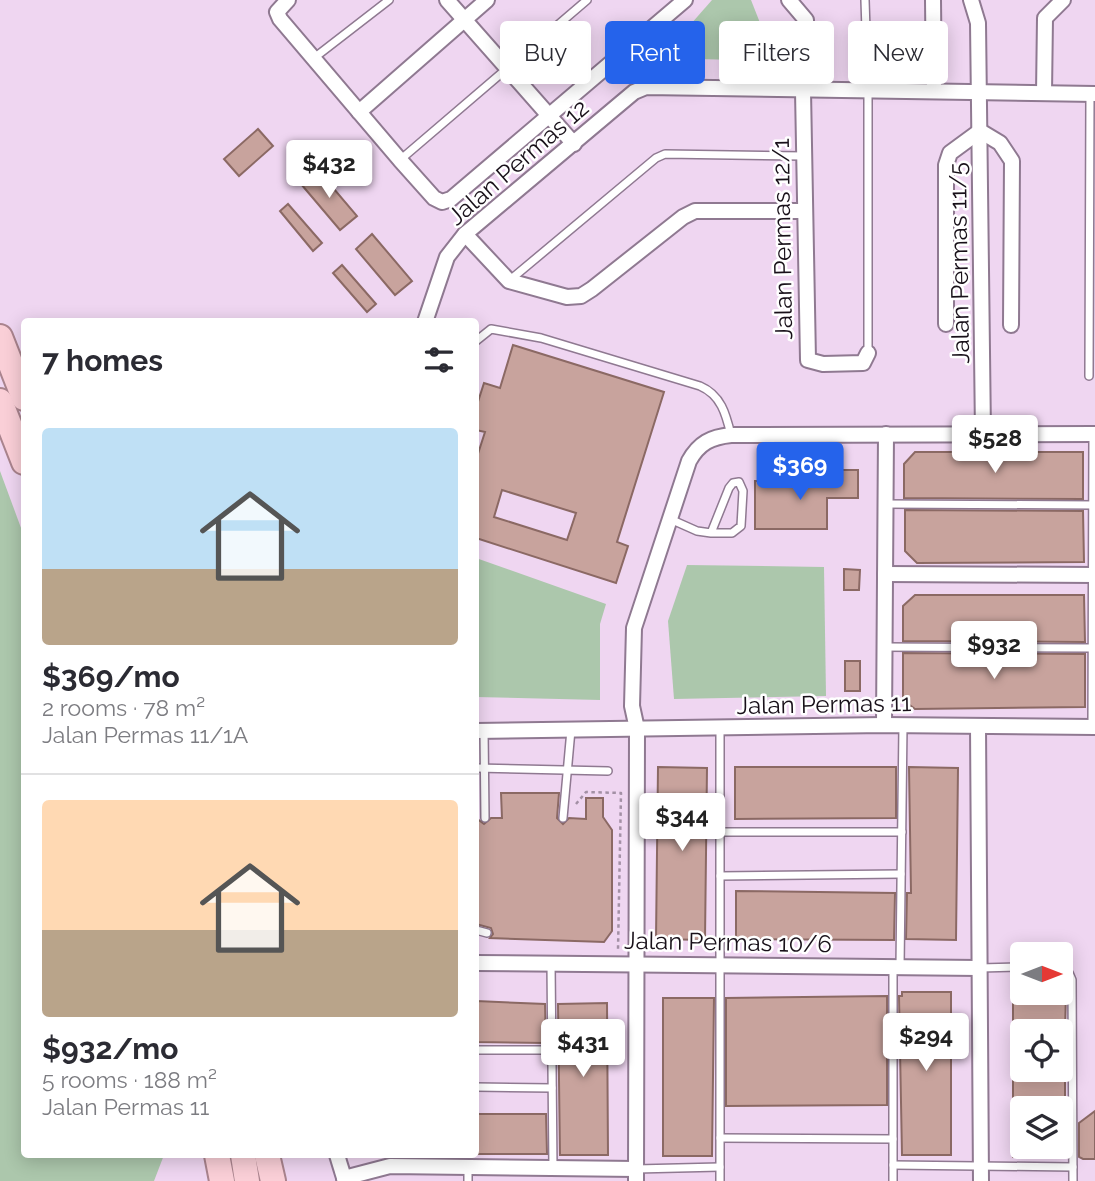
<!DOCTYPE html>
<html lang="en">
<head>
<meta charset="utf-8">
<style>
  :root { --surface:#fff; --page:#f2f2f3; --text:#2b2b33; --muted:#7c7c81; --line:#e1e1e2; --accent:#2563eb }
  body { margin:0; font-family:Raleway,sans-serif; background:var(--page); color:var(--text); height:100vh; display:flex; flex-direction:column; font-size:26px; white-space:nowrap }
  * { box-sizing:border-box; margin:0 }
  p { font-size:23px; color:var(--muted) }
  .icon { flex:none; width:38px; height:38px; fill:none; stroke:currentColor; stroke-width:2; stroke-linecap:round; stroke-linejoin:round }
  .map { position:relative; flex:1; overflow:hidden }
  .side { position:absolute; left:21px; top:318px; width:458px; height:840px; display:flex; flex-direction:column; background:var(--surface); border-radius:7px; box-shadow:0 4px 18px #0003 }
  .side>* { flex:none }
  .hud { position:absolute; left:500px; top:21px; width:488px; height:63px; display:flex; gap:14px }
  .needle { width:46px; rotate:90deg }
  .buttons { position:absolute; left:1010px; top:942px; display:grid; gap:14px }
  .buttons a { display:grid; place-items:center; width:63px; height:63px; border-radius:7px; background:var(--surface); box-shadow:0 4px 18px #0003; font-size:35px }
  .price { position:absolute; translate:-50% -60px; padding:0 16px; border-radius:7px; background:#fff; color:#222; font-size:23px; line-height:46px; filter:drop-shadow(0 2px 4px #0008) }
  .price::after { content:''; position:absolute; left:50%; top:42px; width:21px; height:16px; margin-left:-10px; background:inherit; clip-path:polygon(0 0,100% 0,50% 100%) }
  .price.active { background:var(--accent); color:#fff }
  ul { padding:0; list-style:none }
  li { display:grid; align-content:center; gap:14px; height:371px; padding:0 21px }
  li+li { border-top:2px solid var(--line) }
  li span { display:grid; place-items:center; height:217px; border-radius:7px; color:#555 }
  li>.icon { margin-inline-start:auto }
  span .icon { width:126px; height:126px; fill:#fffc; stroke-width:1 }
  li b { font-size:30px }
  h2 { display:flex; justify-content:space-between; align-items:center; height:84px; padding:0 21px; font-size:30px }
  .chip { padding:0 24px; border-radius:7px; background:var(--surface); box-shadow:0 4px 18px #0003; font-size:24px; line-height:63px }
  .chip.active { background:var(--accent); color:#fff }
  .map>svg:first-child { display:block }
  .green { fill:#acc7ac }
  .building { fill:#c8a39d; stroke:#8b6964; stroke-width:2; fill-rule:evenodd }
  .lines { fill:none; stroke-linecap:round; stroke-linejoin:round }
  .service-casing { stroke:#8f7991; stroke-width:10 }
  .minor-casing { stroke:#8f7991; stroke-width:18 }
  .trunk-casing { stroke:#aa848e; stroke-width:28 }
  .path { stroke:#a390a5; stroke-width:2.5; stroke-dasharray:3.5 3.5; stroke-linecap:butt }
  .service { stroke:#fff; stroke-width:7 }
  .minor { stroke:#fff; stroke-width:14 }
  .trunk { stroke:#facfd7; stroke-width:24 }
  .labels { text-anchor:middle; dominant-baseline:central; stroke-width:5; stroke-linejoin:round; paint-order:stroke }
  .street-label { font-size:24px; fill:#181019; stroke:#fff }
</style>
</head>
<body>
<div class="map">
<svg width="1095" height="1181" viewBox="0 0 1095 1181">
  <rect width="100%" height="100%" fill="#efd6f1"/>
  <g class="green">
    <path d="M712,0H751L775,61L661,58Z"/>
    <path d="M0,471L24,536V1155H164L154,1181H0Z"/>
    <path d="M476,558L606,604L600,624V700L476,697Z"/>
    <path d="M687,565L824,567L826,696L674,699L668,621Z"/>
  </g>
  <g class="building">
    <path d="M258,129L273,146L239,176L224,159Z"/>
    <path d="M317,169L357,216L340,230L301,184Z"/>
    <path d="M288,204L322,243L313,251L280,211Z"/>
    <path d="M372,234L412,281L395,295L356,249Z"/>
    <path d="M342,265L376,304L367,312L333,273Z"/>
    <path d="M513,345L664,392L617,542L628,546L616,583L476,538V460L485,432L476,430V408L484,383L500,388ZM502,490L576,513L567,540L494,517Z"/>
    <path d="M915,452H1083V499L904,498V464Z"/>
    <path d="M842,470H858V498H827V529H755V481H842Z"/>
    <path d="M905,510L1083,511L1084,562L917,563L905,551Z"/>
    <path d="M844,569L860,570L859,590H844Z"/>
    <path d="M915,595H1084L1085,642L903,641V606Z"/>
    <path d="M903,653L1085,654V707L915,709L903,700Z"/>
    <rect x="845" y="661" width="15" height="30"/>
    <path d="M658,767L707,768L705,940L656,939Z"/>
    <path d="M735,767H896V818L735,819Z"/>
    <path d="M909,767L958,768L956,940L906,939L907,893H911Z"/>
    <path d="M501,793H559L557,818L563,824L569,818L586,819V798H603V817L612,830V931L604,942L490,938L493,934L491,928L476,924V818L484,824L491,818H502Z"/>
    <path d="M736,891L895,893L894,940L736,939Z"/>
    <path d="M902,992H951V1155H902L899,996H902Z"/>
    <path d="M1028,992H1066L1065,1031H1013V1000Z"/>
    <path d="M887,996V1105L726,1106V998Z"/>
    <path d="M663,998H714L712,1156H663Z"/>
    <path d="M476,1001L545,1004L546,1043L476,1042Z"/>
    <path d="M607,1003L608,1155H560L558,1004Z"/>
    <rect x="1013" y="1069" width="52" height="39"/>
    <path d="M1095,1111V1159H1083L1079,1157V1123Z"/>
    <path d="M476,1114H546L547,1154H476Z"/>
    <path d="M1067,1131V1157H1013V1146H1060V1136Z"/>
  </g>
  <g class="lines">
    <g class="service-casing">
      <g id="service">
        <path d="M865,0L868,91V352"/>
        <path d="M314,58L389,0"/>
        <path d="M400,160L587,0"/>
        <path d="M510,280L656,158L665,154L804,156"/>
        <path d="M476,341L491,329L541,338L700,386C721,395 726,414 731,435"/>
        <path d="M1089,376L1090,94"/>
        <path d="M886,504L1095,505"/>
        <path d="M670,519L697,531L711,533L729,488L733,483L739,482L743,491L741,526L732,533H711"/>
        <path d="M884,647L1094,648"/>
        <path d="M1092,727L1093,434"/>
        <path d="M720,728V1181"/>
        <path d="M484,731L485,818"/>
        <path d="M476,768L608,771"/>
        <path d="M563,818L571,730"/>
        <path d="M720,832H902"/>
        <path d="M720,876L901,874"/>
        <path d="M476,930L487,933"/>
        <path d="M551,963L553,1168"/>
        <path d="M900,967L903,725"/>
        <path d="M1060,967L1069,973L1072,980L1073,1181"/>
        <path d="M980,968L1022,967"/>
        <path d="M476,1050H551"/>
        <path d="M476,1087L552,1088"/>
        <path d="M720,1138L893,1139"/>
        <path d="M893,1165L1073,1167"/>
        <path d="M468,1166V1181"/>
        <path d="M636,1169L720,1167"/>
        <path d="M893,1181V967"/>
      </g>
    </g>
    <g class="minor-casing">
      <g id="minor">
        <path d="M288,0L277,12L280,19L400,160L434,198L442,202L451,199L685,0"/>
        <path d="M447,0L574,144"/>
        <path d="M789,0L806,20L807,39"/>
        <path d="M933,0L934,91"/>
        <path d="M971,0L978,23L983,434"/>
        <path d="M803,91L808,360L823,364L863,363L868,353"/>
        <path d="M1044,93L1045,18L1063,0"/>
        <path d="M359,112L487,0"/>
        <path d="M980,131L1000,143L1012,161L1011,325"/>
        <path d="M465,234L509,281L567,297L581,296L592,289L683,217L695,211H804"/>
        <path d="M425,322L447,257L465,234L634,92L646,87L1095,94"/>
        <path d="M946,324V165L950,153L980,131"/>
        <path d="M885,574L1095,575"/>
        <path d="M884,725L886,434"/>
        <path d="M978,726L981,1181"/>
        <path d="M476,731L884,725L1095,727"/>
        <path d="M476,963L979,968"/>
        <path d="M337,1155L345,1181"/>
        <path d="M344,1178L390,1166L636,1169"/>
        <path d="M636,1181L637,729L632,706L634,628L689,461C699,443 711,437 731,435L1095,434"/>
      </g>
    </g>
    <g class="trunk-casing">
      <g id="trunk">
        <path d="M0,337L24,398"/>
        <path d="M0,401L24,462"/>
        <path d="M217,1155L222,1181"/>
        <path d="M243,1155L247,1181"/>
        <path d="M267,1155L273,1181"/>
      </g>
    </g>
    <path class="path" d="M576,804L586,792L621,793L618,950"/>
    <use href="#service" class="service"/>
    <use href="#minor" class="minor"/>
    <use href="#trunk" class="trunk"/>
  </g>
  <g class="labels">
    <g class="street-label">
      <text transform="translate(518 162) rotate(-41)">Jalan Permas 12</text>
      <text transform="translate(782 239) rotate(-91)">Jalan Permas 12/1</text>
      <text transform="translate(959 263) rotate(-91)">Jalan Permas 11/5</text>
      <text transform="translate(824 704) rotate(-1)">Jalan Permas 11</text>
      <text transform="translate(728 942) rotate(1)">Jalan Permas 10/6</text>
    </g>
  </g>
</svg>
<div class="buttons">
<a><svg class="needle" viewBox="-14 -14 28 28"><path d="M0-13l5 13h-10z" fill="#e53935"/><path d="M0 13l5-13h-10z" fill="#7c7c81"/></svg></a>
<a><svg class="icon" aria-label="locate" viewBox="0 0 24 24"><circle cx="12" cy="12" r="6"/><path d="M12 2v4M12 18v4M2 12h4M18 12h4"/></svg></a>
<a><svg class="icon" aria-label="layers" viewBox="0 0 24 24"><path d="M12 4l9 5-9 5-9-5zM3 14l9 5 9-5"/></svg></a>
</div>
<b class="price" style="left:329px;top:200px">$432</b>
<b class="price" style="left:995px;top:475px">$528</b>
<b class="price active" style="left:800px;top:502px">$369</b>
<b class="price" style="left:994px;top:681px">$932</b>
<b class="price" style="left:682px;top:853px">$344</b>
<b class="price" style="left:926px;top:1073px">$294</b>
<b class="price" style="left:583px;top:1079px">$431</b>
<div class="hud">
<a class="chip">Buy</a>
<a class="chip active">Rent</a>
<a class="chip">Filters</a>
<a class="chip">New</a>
</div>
<section class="side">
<h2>7 homes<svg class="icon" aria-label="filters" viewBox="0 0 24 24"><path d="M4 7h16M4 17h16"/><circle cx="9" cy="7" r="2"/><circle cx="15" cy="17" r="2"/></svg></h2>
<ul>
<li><span style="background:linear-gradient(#bfe0f5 65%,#b9a48a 0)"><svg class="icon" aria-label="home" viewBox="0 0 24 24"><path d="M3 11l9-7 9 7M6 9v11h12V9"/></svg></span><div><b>$369/mo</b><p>2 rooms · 78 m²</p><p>Jalan Permas 11/1A</p></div></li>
<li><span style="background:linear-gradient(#ffd9b3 60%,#b9a48a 0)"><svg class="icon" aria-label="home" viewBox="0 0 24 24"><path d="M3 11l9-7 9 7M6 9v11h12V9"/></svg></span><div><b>$932/mo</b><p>5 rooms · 188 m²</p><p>Jalan Permas 11</p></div></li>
</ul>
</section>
</div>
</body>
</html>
